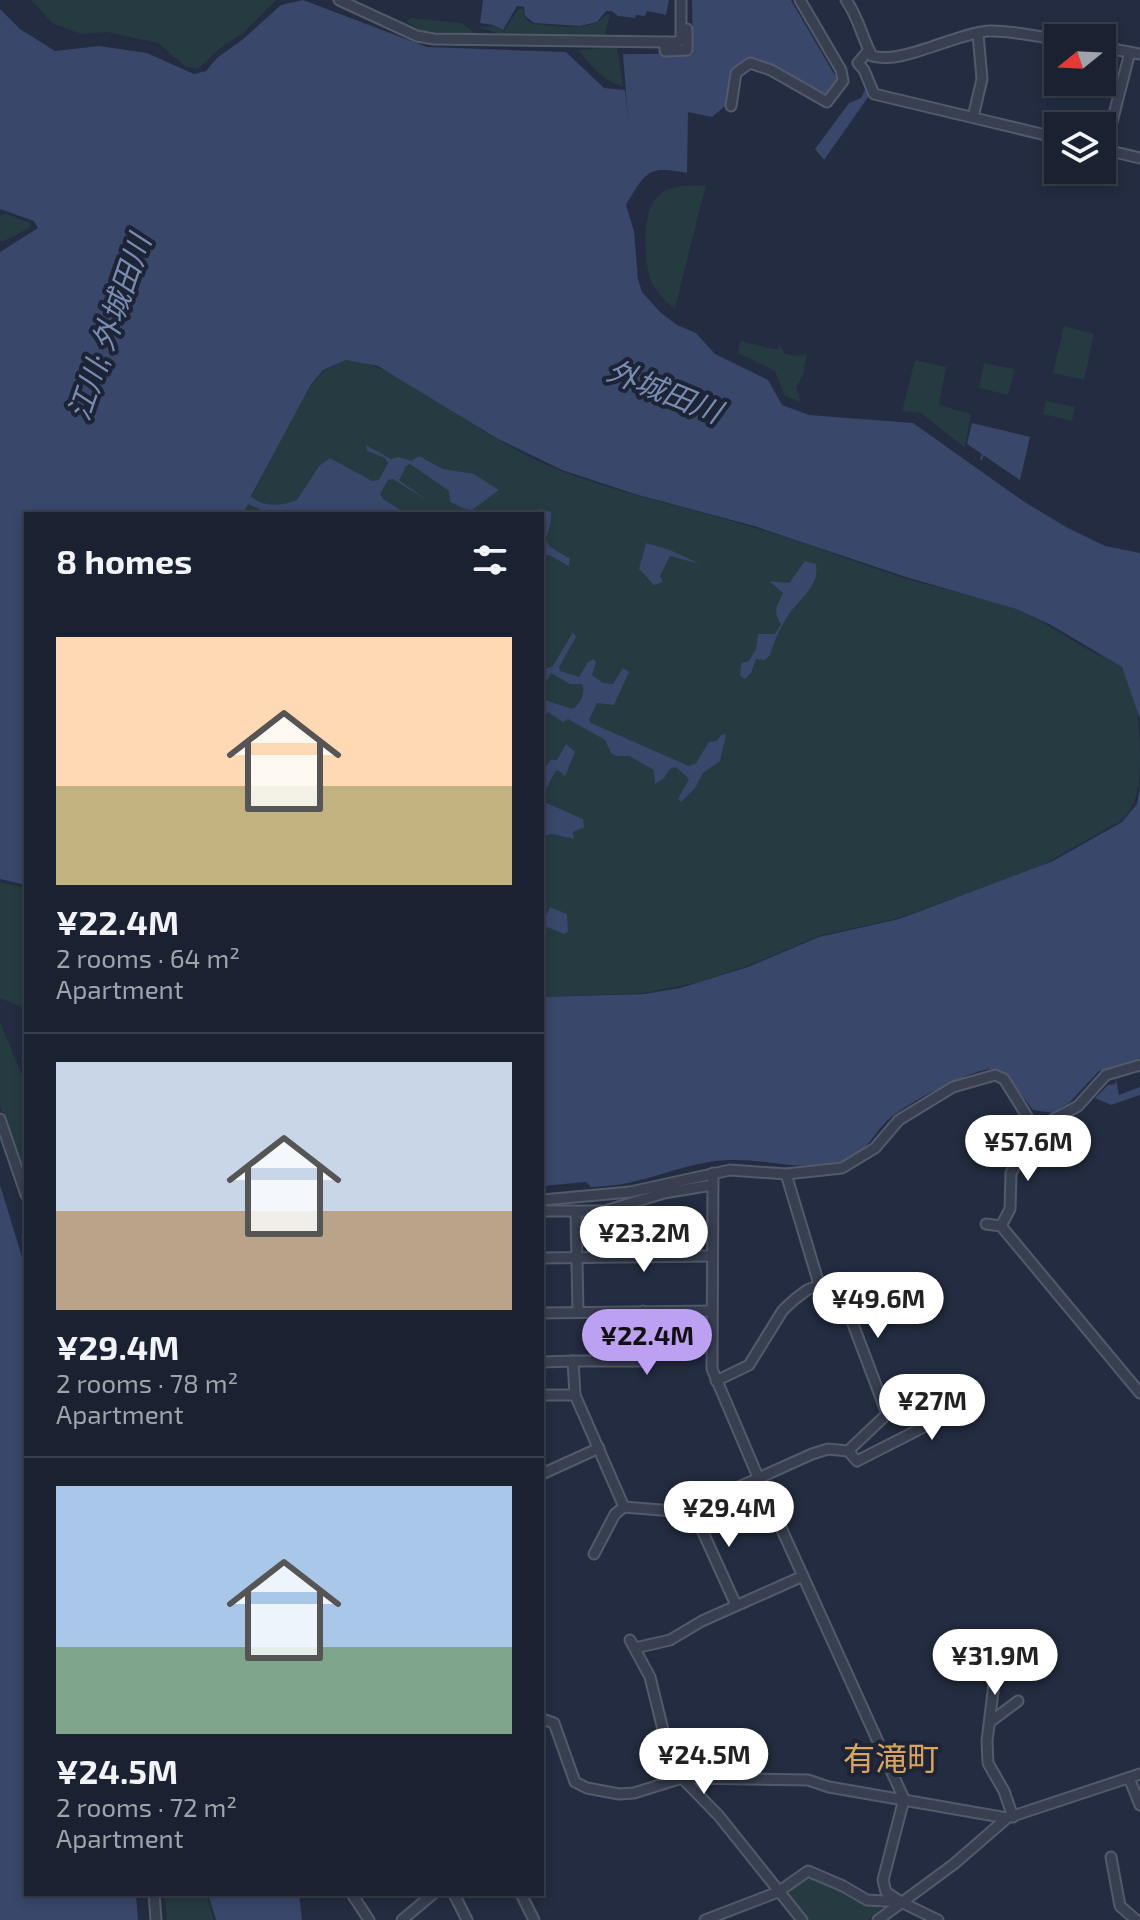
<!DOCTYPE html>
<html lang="en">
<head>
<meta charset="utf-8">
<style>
  :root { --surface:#1a2130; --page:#232938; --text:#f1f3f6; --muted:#9fa3ab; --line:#383e4c; --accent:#bca0f2 }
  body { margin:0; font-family:"Exo 2","Noto Sans JP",sans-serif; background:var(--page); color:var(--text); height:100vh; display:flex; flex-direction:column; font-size:30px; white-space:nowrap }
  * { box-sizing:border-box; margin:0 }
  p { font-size:26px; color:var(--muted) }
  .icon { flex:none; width:44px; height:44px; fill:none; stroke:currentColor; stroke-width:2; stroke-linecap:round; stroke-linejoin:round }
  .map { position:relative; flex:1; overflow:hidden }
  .side { position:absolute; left:24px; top:512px; width:520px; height:1384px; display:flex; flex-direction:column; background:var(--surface); border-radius:0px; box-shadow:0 4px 12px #0003,0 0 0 2px var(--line) }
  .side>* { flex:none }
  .needle { width:52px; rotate:252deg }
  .buttons { position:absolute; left:1044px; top:24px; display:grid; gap:16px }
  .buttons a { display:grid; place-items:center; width:72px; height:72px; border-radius:0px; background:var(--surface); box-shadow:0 4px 12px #0003,0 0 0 2px var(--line); font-size:40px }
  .price { position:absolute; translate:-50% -68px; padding:0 18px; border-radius:28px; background:#fff; color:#222; font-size:26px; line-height:52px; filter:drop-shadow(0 2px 4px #0008) }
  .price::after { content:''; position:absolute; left:50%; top:48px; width:24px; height:18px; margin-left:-12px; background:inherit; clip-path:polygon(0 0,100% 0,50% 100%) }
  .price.active { background:var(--accent); color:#111 }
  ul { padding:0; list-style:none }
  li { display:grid; align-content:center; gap:16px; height:424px; padding:0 32px }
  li+li { border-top:2px solid var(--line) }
  li span { display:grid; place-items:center; height:248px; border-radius:0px; color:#555 }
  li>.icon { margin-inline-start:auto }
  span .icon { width:144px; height:144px; fill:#fffc; stroke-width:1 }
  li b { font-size:34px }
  h2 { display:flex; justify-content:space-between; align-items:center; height:96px; padding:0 32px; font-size:34px }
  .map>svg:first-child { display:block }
  .green { fill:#253a41 }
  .water { fill:#38476a }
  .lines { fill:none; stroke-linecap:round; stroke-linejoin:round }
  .stream { stroke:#38476a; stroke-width:2 }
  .minor-casing { stroke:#535a6a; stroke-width:13 }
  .minor { stroke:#383f50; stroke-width:9 }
  .labels { text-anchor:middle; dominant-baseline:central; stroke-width:8; stroke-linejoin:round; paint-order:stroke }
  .water-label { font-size:30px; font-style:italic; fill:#7a8cb3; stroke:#1d2435 }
  .quarter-label { font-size:32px; fill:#daa360; stroke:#1d2435 }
</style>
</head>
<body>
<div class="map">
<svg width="1140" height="1920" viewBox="0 0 1140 1920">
  <rect width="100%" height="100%" fill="#232c40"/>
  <g class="green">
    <path d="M31,0H276L243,33L219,49L198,69L185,66L158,43L107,32L81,34L52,23Z"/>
    <path d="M518,9H523L525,19L533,24C556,25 589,34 606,15H610L605,35H502L478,27L494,26L504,31Z"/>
    <path d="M411,18L461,23L480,36L422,31L407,22Z"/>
    <path d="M617,47L623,86C603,82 591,65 578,50Z"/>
    <path d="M706,185L675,309C664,300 653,290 649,275C644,255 642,211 658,196C671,184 690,186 706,185Z"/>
    <path d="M7,214L31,223L29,228L2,242L0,241V215Z"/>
    <path d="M1064,326L1094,334L1084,380L1053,373Z"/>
    <path d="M740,341L774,349H779V344L785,354L795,356L807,354L803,375L796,387L801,402L785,396L775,371L738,353Z"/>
    <path d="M346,360C389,361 451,411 489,434C513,449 538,462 564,472C627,495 692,509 756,528C806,542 855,562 904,578C941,589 979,596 1015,609C1041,620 1064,635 1089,650C1098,656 1113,658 1121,667C1138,686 1140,729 1140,754C1140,779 1140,802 1122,820L1039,867L899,918L819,936L748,966L699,982L645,993L542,997V514H243L295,410L310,387L323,371Z"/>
    <path d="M915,360L946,367L939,405L971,414L965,448L921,413L902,411Z"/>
    <path d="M984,363L1015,369L1008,395L979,388Z"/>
    <path d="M1046,401L1075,407L1072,421L1043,414Z"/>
    <path d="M0,882L26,888V1009L0,998Z"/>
    <path d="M0,1022L26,1085V1177L0,1105Z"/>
    <path d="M808,1873L881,1909L868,1920H806L784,1892Z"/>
    <path d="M165,1894H206L214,1920H167Z"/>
  </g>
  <g class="water">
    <path d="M303,0L427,47L566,52L604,88L625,90L628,119L623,54H693L692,0H791L837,79L826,95L772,67L748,60L730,72L725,106L712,117L688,112L687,173C647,165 646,172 626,205L634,231L638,279L642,292L661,313L677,325L696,333L715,354L768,380L782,405L809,415L913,423L1023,501L1066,527L1105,546L1140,553V719L1122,667L1051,625L1016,609L906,577L754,526L638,495L562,470L498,439L378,366L346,360L323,370L310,386L251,496C263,508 281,506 297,500L319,466L330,458L372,481L379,480L388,463L385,458L367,451L366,445L391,459L399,457L411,461L419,456L443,469L474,474L499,490L472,510L465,509L450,502L449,491L410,464L406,466L399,480L428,501L393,479L388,480L380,494L383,499L407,514H271L248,504L243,514H26V885L0,879V252L38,228L34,221L0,209V9L20,29L55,51L99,46L147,53L194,74L206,71L217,58L242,40L281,5Z"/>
    <path d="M483,0H669L666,15L647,11L645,16L636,15L635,18L618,16L612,11H606L597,22L580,26L534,23L525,16L524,7L517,6L503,30L493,25L480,23Z"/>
    <path d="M867,86L871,93L824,160L815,149L849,103L861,98Z"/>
    <path d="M972,423L1030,437L1020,480L967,444Z"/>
    <path d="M541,509L551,512C553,541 530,538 570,558L569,566L549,555H545L542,561V514H534L536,510Z"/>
    <path d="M646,543L670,550L700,564L670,556L660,576L663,582L654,585L639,569Z"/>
    <path d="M805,561L816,564C820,586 800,598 789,614C781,625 774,642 770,655L765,660L756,659L751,673L745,679L740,676L741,663L749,661L756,649L758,634H775L781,624C772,611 777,606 783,593L769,581L789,583Z"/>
    <path d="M573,632L576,637L559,667L560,671L579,677L588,662L594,659L596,663L592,675L603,683L613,684L623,668L629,672L614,705L597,703L589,720L591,723L689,766L696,763L709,742L717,741L721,735L726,734L720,761L703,773L695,788L681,802L678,799L689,779L676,767L670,769L664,778L655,784L654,770L629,756H616L611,753L605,740L568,719L563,722L548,712L542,717V699L572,709C580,706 586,691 582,684H570L551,673L542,689V670L553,666Z"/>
    <path d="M566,744L575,752L566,774L565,776L558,770L555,772L542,797V773L550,760H557Z"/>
    <path d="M1140,786V1058L1099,1071L1070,1102L1052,1113L1033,1110L1005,1073C1000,1070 999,1069 994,1069C973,1067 899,1107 885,1123C873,1135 867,1150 851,1157C814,1175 773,1160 735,1160C697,1159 664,1176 627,1183C616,1186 603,1186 591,1187L586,1182L542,1186V997L645,994L680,988L748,967L819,937L899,919L1053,861L1122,822L1137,804Z"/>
    <path d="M542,798L544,802L583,819L584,827L573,832L574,839L552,834L542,836Z"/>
    <path d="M550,907L567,914L568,931L564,934L542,925Z"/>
    <path d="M1116,1079L1119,1095L1140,1087V1095L1111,1105L1095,1098L1108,1085L1115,1084Z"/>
    <path d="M0,1185L26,1270V1894H136L138,1920H0Z"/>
    <path d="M208,1894H299L302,1920H216Z"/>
  </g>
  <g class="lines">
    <path class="stream" d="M981,459L983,455"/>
    <g class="minor-casing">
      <g id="minor">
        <path d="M339,0L417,36L434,39L665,42H678L681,38V0"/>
        <path d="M846,0C859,18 862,38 872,56C902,65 956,33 989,31C1011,30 1036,37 1058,39"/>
        <path d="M665,42V51L687,50V29"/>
        <path d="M1102,47L1140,54"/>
        <path d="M869,50L858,63L864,70L874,94L1058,138"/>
        <path d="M731,106L736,73L750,63L771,70L827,102L843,81L841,70L800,0"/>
        <path d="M973,117L982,79L978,34"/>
        <path d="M1102,149L1140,158"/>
        <path d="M1105,149L1130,52"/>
        <path d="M0,1119L26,1195"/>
        <path d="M713,1173L712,1369L758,1477L904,1799L883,1880L886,1892L901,1902L938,1920"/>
        <path d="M786,1174L819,1284"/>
        <path d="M542,1200L630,1192L730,1170L786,1174L842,1168L875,1148L899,1120L953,1087L995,1075L1004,1079L1030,1121L1039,1127"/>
        <path d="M542,1211H605L664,1193L712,1185"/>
        <path d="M576,1213L578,1312"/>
        <path d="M986,1224L1001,1226L1140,1393"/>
        <path d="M1001,1226L1010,1209L1011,1173L1039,1127L1078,1106L1106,1075L1140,1065"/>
        <path d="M542,1258L712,1256"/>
        <path d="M542,1313L712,1311"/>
        <path d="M542,1362L573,1361"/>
        <path d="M716,1381L749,1365L783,1310L795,1299L807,1290L836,1279L887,1414L848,1451"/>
        <path d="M542,1395H575L624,1507"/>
        <path d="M575,1395L573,1361H644L643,1311"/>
        <path d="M542,1474L599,1448"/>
        <path d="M624,1507L673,1511L692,1508L812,1454L828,1449L848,1451L857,1461L963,1407L967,1392"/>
        <path d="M692,1508L736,1605"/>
        <path d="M594,1554L615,1514L624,1507"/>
        <path d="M630,1640L650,1677L668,1750L682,1778L719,1816L802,1920"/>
        <path d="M635,1648L670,1640L702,1621L803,1576"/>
        <path d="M995,1675L987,1741L988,1763L1004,1791L1013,1817"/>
        <path d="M542,1719L554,1723L575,1782L587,1788L619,1794L634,1793L682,1778L808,1780L829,1787L1007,1818"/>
        <path d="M990,1722L1018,1701"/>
        <path d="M1129,1778L1140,1805"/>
        <path d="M1111,1857L1120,1906L1136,1920"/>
        <path d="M154,1894L156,1920"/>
        <path d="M352,1894L369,1920"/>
        <path d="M454,1894L467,1920"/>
        <path d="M521,1894L534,1920"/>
        <path d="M402,1920L433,1894"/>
        <path d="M705,1920L778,1892L808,1871L843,1886L867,1900L901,1902"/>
        <path d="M878,1920L954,1864L1007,1818L1140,1774"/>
      </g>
    </g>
    <use href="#minor" class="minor"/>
  </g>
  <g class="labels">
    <g class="water-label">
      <text transform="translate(108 327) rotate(-71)">江川; 外城田川</text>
      <text transform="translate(665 390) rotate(22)">外城田川</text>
    </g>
    <g class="quarter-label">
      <text x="891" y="1757">有滝町</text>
    </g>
  </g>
</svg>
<div class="buttons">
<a><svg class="needle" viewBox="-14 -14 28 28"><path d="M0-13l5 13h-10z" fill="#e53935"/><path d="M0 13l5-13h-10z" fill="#9fa3ab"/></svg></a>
<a><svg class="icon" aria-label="layers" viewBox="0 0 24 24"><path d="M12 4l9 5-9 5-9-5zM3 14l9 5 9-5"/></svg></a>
</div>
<b class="price" style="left:1028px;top:1183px">¥57.6M</b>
<b class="price" style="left:644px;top:1274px">¥23.2M</b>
<b class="price" style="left:878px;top:1340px">¥49.6M</b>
<b class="price active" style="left:647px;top:1377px">¥22.4M</b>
<b class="price" style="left:932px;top:1442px">¥27M</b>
<b class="price" style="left:729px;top:1549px">¥29.4M</b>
<b class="price" style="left:995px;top:1697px">¥31.9M</b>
<b class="price" style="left:704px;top:1796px">¥24.5M</b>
<section class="side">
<h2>8 homes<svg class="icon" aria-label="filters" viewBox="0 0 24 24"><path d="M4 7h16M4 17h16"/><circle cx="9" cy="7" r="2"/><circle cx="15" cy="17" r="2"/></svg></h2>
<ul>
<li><span style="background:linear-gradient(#ffd9b3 60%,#c2b280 0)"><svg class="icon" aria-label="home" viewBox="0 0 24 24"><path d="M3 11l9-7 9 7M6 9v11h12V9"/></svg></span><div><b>¥22.4M</b><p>2 rooms · 64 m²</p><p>Apartment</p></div></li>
<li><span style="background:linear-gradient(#c9d6e8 60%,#b9a48a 0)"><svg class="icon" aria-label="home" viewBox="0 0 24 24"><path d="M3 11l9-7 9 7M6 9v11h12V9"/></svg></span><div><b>¥29.4M</b><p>2 rooms · 78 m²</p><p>Apartment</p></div></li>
<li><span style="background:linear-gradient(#a9c7e8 65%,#7fa58c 0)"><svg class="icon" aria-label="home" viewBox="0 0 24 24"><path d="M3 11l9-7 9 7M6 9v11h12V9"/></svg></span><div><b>¥24.5M</b><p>2 rooms · 72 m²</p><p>Apartment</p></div></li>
</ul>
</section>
</div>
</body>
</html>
